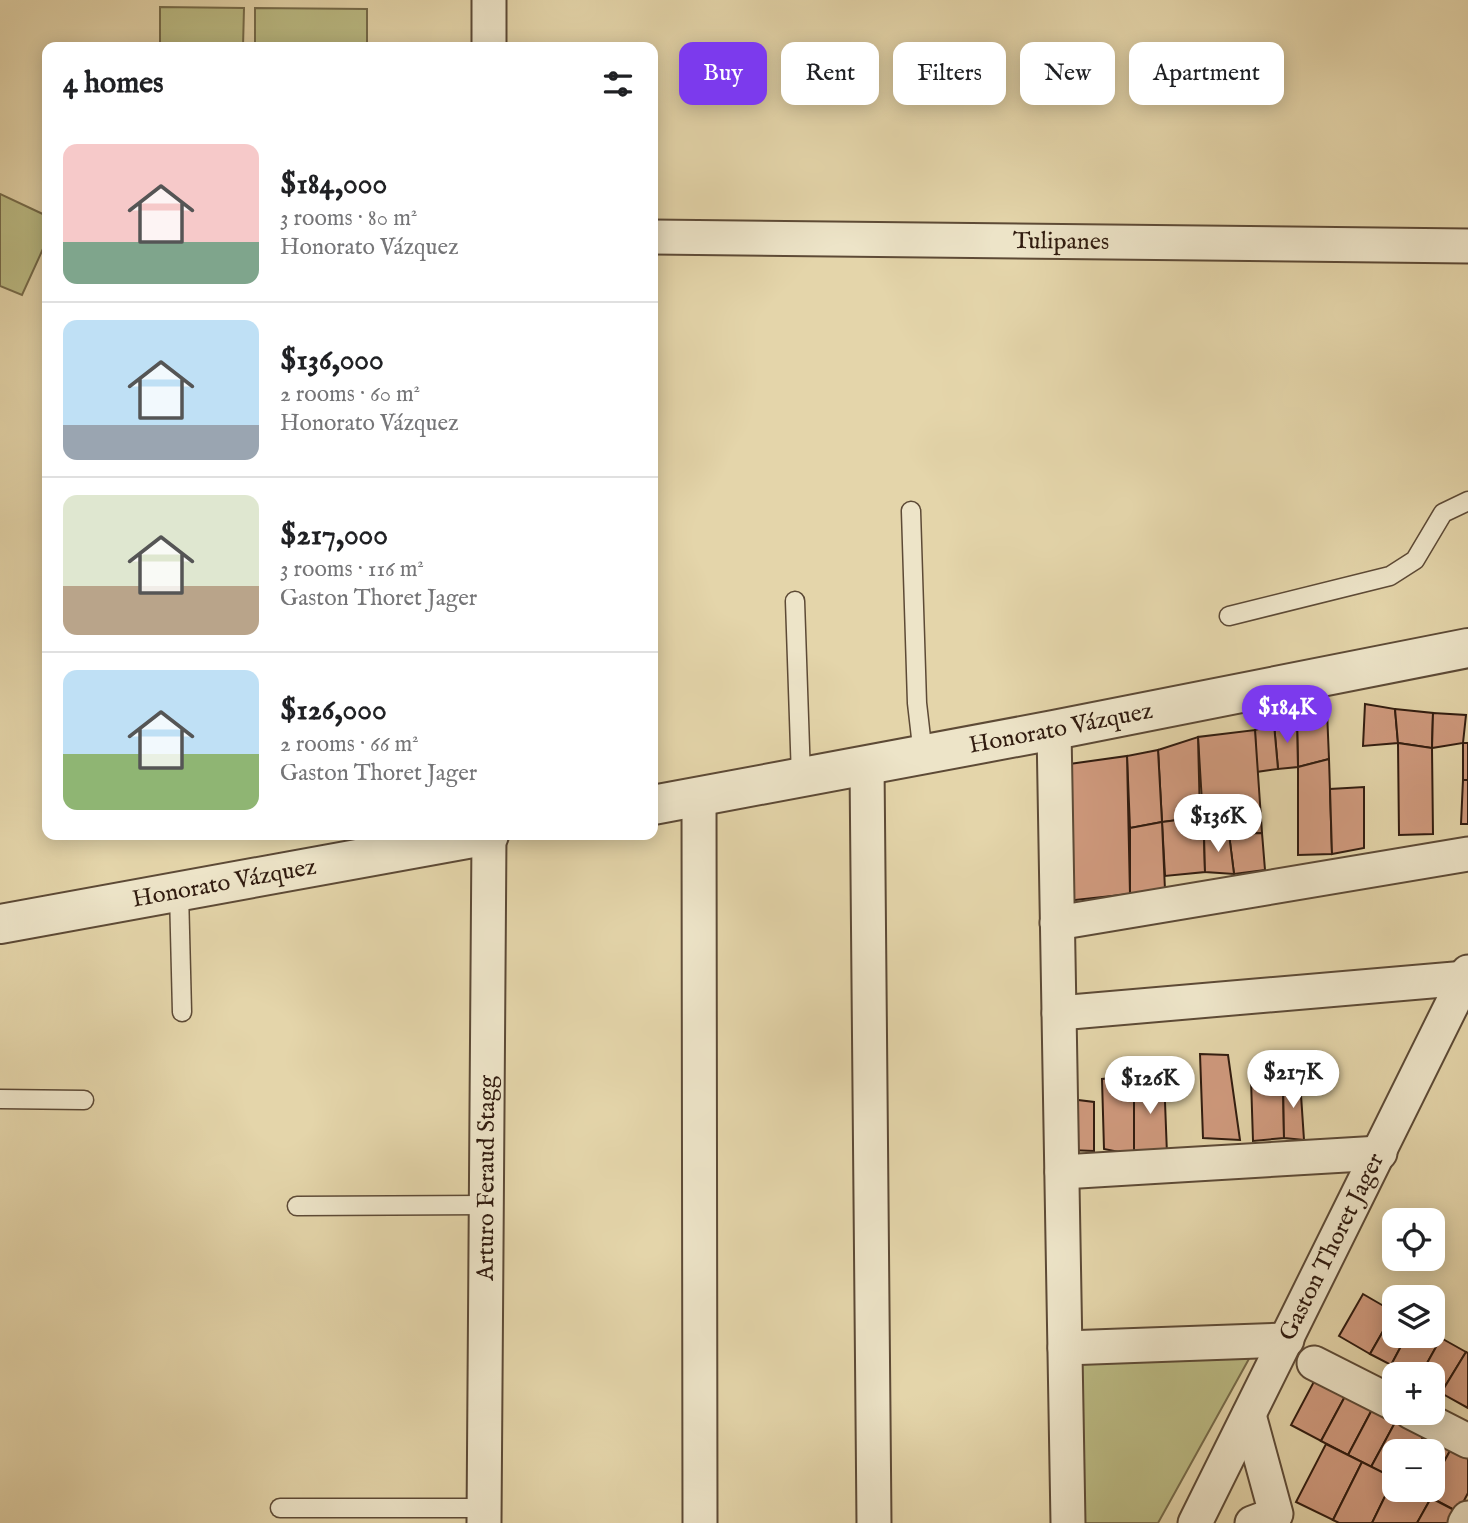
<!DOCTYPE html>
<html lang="en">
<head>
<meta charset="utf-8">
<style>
  :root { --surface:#fff; --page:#f2f2f2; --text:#202124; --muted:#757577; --line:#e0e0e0; --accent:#7c3aed }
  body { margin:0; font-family:"IM FELL English",serif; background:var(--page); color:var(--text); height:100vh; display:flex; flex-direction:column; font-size:26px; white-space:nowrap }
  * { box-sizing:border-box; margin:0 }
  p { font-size:23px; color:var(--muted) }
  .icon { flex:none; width:38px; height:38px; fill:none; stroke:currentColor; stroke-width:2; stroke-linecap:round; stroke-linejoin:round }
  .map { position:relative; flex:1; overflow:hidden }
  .details { position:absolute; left:42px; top:42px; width:616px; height:798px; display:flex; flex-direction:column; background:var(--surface); border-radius:14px; box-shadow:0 4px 18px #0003 }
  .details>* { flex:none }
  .banner { position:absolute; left:679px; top:42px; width:665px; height:63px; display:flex; gap:14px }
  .buttons { position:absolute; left:1382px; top:1208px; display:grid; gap:14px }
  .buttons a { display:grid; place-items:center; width:63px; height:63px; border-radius:14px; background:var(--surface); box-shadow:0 4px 18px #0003; font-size:35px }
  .price { position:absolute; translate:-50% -60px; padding:0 16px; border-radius:24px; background:#fff; color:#222; font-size:23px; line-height:46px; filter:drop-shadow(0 2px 4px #0008) }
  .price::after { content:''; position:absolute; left:50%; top:42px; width:21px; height:16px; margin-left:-10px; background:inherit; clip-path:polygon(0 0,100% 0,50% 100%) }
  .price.on { background:var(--accent); color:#fff }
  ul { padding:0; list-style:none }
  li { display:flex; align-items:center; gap:21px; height:175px; padding:0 21px }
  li+li { border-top:2px solid var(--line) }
  li span { display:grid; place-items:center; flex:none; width:196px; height:140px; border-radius:14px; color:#555 }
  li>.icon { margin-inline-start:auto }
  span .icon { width:84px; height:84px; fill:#fffc; stroke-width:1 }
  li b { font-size:30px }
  h2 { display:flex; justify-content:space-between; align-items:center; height:84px; padding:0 21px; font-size:30px }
  .tag { padding:0 24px; border-radius:14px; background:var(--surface); box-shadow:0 4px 18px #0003; font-size:24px; line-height:63px }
  .tag.on { background:var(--accent); color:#fff }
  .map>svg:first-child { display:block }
  .green { fill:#bbbb84; stroke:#766b4a; stroke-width:2 }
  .building { fill:#d09a7e; stroke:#301b0f; stroke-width:2 }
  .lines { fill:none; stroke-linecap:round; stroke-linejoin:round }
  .service-casing { stroke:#5d4a36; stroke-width:21 }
  .minor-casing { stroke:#5d4a36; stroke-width:37 }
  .tertiary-casing { stroke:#5d4a36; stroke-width:42 }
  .service { stroke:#ede4c8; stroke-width:18 }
  .minor { stroke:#ede4c8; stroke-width:33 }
  .tertiary { stroke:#ede4c8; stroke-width:38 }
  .labels { text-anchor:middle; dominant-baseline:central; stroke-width:5; stroke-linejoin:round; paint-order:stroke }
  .street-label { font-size:24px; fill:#301b0f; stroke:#ede4c8 }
</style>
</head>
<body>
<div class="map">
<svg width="1468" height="1523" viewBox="0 0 1468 1523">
  <rect width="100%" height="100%" fill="#e4d5aa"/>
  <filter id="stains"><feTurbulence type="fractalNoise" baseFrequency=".00286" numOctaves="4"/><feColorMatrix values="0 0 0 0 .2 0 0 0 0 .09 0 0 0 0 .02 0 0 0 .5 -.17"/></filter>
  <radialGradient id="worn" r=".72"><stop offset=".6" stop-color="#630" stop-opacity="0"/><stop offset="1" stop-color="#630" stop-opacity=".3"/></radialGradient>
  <g class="green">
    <path d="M160,7L244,8L243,47H160Z"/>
    <path d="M255,8L367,9V47H255Z"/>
    <path d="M0,194L47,216V240L22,295L0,286Z"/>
    <path d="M1255,1348L1158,1523H1074L1072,1356Z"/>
  </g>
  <g class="building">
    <path d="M1365,704L1395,709L1398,743L1363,746Z"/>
    <path d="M1395,709L1433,713L1432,748L1398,743Z"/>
    <path d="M1327,711L1329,759L1298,767L1297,723Z"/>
    <path d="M1433,713L1466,715L1463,743L1432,748Z"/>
    <path d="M1297,723L1298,767L1278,769L1274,724Z"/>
    <path d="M1274,724L1278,769L1256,772L1255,730Z"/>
    <path d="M1255,730L1262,833L1204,835L1198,737Z"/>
    <path d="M1198,737L1200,817L1162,822L1158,750Z"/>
    <path d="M1398,743L1432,748L1433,834L1399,835Z"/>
    <rect x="1463" y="743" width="5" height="37"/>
    <path d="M1158,750L1162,822L1130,828L1127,756Z"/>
    <path d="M1127,756L1130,894L1057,902L1055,766Z"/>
    <path d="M1329,759L1332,854L1298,855V767Z"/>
    <path d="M1463,780H1468V824H1461Z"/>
    <path d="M1364,787V848L1332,854L1330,789Z"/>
    <path d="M1200,817L1204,835L1205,872L1165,876L1162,822Z"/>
    <path d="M1162,822L1165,890L1130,894V828Z"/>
    <path d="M1262,833L1265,870L1234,874L1229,834Z"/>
    <path d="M1229,834L1234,874L1205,872L1204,835Z"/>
    <path d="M1200,1054L1228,1055L1240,1140L1203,1138Z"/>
    <path d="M1134,1076H1164L1167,1154L1134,1155Z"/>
    <path d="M1134,1076V1155L1104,1149L1102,1079Z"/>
    <path d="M1251,1080H1283L1284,1138L1253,1141Z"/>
    <path d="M1283,1080H1300L1304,1140L1284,1138Z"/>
    <path d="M1070,1099L1094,1102V1151L1069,1150Z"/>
    <path d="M1363,1294L1394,1312L1370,1354L1339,1336Z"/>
    <path d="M1394,1312L1395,1335H1407L1391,1365L1370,1354Z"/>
    <path d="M1433,1333L1441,1338L1421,1374H1407L1391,1365L1407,1335H1433Z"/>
    <path d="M1441,1338L1466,1352L1441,1393L1433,1388V1374H1421Z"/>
    <path d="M1466,1352L1468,1353V1408L1441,1393Z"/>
    <path d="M1318,1374L1349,1389L1321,1441L1291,1425Z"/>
    <path d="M1349,1389L1375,1404L1348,1455L1321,1441Z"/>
    <path d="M1375,1404L1398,1417L1371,1467L1348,1455Z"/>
    <path d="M1398,1417L1426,1432L1416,1451H1395V1479L1371,1467Z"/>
    <path d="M1426,1432L1452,1447L1433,1482V1451H1416Z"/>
    <path d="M1326,1444L1362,1462L1333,1520L1296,1502Z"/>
    <path d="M1452,1447L1468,1455V1493L1458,1512L1426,1495L1429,1489H1433V1482Z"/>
    <path d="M1362,1462L1394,1478L1372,1523H1339L1333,1520Z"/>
    <path d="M1394,1478L1395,1489H1416L1431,1498L1417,1523H1372Z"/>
    <path d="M1431,1498L1458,1512L1452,1523H1417Z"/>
  </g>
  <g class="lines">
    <g class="service-casing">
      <g id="service">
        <path d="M911,511L917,703L923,755"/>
        <path d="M795,601L801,777"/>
        <path d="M1229,616L1390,576L1415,560L1443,513L1468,501"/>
        <path d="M179,892L182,1012"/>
        <path d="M0,1099L84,1100"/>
        <path d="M297,1206L486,1205"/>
        <path d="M280,1508H484"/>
      </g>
    </g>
    <g class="minor-casing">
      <g id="minor">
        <path d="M489,47V0"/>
        <path id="s1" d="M653,237L1468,246"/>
        <path d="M1054,730L1068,1523"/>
        <path d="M867,765L874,1523"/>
        <path d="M699,796L700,1523"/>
        <path d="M1057,923L1468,854"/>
        <path d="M1059,1013L1466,978"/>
        <path d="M1062,1172L1380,1153"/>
        <path d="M1065,1348L1287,1340"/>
        <path d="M1314,1363L1395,1404"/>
        <path d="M1411,1412L1468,1441"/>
        <path d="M1249,1415L1276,1514L1252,1523"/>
        <path id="s2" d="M484,1523L489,835"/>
        <path id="s3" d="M1195,1523L1468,972"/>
        <path d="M1465,1523L1468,1518"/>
      </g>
    </g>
    <g class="tertiary-casing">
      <g id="tertiary">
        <path id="s4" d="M653,805L1054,730L1468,648"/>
        <path id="s5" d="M0,924L489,835"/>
      </g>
    </g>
    <use href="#service" class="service"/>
    <use href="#minor" class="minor"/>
    <use href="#tertiary" class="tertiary"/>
  </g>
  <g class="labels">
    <g class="street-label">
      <text stroke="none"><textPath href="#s1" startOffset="408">Tulipanes</textPath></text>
      <text stroke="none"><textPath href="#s4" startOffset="415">Honorato Vázquez</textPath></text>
      <text stroke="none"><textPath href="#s5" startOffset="228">Honorato Vázquez</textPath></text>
      <text stroke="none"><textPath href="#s2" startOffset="345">Arturo Feraud Stagg</textPath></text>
      <text stroke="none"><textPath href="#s3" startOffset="308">Gaston Thoret Jager</textPath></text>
    </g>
  </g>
  <rect width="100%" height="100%" filter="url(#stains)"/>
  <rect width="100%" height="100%" fill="url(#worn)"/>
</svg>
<div class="buttons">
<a><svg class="icon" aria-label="locate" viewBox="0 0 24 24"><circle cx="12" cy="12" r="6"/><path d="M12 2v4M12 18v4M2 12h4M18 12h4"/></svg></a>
<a><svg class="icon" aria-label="layers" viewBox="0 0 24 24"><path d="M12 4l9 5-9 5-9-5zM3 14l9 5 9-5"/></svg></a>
<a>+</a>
<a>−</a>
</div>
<b class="price on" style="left:1287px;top:745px">$184K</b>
<b class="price" style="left:1218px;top:854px">$136K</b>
<b class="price" style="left:1293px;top:1110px">$217K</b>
<b class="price" style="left:1150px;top:1116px">$126K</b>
<div class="banner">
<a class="tag on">Buy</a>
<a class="tag">Rent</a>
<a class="tag">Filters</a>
<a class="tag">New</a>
<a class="tag">Apartment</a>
</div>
<section class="details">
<h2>4 homes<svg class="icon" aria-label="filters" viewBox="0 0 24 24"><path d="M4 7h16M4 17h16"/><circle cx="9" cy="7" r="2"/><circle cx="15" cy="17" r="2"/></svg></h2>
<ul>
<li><span style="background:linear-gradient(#f6c9c9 70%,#7fa58c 0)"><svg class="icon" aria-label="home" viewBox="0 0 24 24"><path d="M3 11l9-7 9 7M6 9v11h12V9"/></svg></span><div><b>$184,000</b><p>3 rooms · 80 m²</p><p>Honorato Vázquez</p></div></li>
<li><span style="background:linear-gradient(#bfe0f5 75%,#9aa5b1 0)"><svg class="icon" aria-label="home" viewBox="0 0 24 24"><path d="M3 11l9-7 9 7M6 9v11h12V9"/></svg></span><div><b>$136,000</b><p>2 rooms · 60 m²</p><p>Honorato Vázquez</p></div></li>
<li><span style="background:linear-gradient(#dfe7d0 65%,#b9a48a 0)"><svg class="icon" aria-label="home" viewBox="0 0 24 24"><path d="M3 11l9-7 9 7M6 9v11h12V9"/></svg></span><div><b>$217,000</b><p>3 rooms · 116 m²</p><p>Gaston Thoret Jager</p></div></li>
<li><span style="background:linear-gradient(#bfe0f5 60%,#8fb573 0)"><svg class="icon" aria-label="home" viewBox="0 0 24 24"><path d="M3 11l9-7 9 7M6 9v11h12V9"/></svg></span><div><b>$126,000</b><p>2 rooms · 66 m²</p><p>Gaston Thoret Jager</p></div></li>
</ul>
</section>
</div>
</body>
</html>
